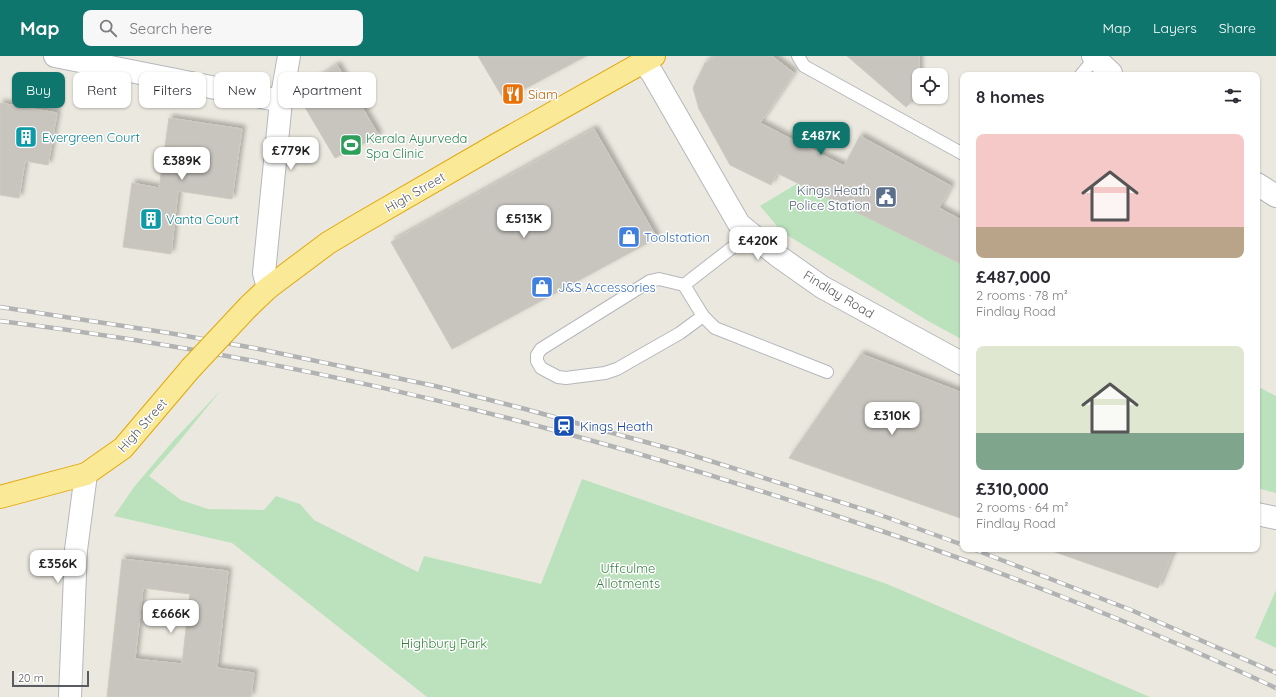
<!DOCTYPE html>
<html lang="en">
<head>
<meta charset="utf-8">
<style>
  :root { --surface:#fff; --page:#f7f7f7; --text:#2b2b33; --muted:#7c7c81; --accent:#0f766e }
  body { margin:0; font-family:Quicksand,sans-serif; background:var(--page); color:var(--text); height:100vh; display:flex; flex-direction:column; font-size:15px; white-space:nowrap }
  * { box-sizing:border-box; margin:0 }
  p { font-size:13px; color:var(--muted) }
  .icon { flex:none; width:22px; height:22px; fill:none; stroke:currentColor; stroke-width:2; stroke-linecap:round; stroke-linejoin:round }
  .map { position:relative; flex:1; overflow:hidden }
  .sheet { position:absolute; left:960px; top:16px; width:300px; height:480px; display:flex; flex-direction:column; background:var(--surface); border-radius:8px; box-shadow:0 1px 3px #0004 }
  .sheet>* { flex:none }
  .top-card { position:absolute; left:12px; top:16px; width:380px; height:36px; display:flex; gap:8px }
  .controls { position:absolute; left:912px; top:12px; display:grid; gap:8px }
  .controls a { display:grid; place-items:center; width:36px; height:36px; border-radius:8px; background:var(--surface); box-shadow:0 1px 3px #0004; font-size:20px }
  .scale { position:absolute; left:12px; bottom:10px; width:77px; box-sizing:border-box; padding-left:4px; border:2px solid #585b60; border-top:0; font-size:11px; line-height:14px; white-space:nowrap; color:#585b60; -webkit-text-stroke:3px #fff; paint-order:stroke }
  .price { position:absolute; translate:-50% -34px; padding:0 9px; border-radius:8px; background:#fff; color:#222; font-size:13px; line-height:26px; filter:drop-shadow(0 1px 2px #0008) }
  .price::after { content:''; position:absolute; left:50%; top:24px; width:12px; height:9px; margin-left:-6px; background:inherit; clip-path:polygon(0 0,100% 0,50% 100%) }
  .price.selected { background:var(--accent); color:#fff }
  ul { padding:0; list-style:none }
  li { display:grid; align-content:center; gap:8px; height:212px; padding:0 16px }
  li span { display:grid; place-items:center; height:124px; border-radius:8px; color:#555 }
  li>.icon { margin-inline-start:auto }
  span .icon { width:72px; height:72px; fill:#fffc; stroke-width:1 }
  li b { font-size:17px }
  h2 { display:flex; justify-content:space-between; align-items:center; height:48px; padding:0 16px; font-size:17px }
  .tag { padding:0 14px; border-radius:8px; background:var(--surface); box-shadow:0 1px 3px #0004; font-size:14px; line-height:36px }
  .tag.selected { background:var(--accent); color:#fff }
  header { display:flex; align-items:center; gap:24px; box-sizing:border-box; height:56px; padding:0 20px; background:var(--accent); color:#fff }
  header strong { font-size:19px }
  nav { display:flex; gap:22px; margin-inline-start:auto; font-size:14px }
  .search { width:280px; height:36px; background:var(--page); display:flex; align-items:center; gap:10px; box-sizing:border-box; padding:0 14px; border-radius:8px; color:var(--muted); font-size:15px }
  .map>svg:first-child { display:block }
  .green { fill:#bce2bd }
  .building { fill:#c8c5bf; stroke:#cfcabe; fill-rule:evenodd; filter:url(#shadow) }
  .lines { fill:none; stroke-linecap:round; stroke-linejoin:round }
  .service-casing { stroke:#b5b7bc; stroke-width:14 }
  .minor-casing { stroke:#b5b7bc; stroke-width:24 }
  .tertiary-casing { stroke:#b5b7bc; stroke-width:24 }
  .trunk-casing { stroke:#e2a708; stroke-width:24 }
  .service { stroke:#fff; stroke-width:12 }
  .minor { stroke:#fff; stroke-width:22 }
  .tertiary { stroke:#fff; stroke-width:22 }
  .trunk { stroke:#fae996; stroke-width:22 }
  .rail-casing { stroke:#b1b2b2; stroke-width:4.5 }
  .rail { stroke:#fff; stroke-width:3; stroke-dasharray:9; stroke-linecap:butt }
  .trunk-bridge-casing { stroke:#e2a708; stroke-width:24; stroke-linecap:butt }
  .trunk-bridge { stroke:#fae996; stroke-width:22 }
  .labels { text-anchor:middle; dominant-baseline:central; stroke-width:3; stroke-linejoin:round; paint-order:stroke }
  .food-label { font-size:13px; fill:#c56008; stroke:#fff; text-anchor:start }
  .culture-label { font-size:13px; fill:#0d838f; stroke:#fff; text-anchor:start }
  .leisure-label { font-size:13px; fill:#27864d; stroke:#fff; text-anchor:start }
  .service-label { font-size:13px; fill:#4e5e75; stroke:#fff; text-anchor:end }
  .street-label { font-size:13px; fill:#585b60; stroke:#fff }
  .shop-label { font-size:13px; fill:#366cbe; stroke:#fff; text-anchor:start }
  .transit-label { font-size:13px; fill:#164399; stroke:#fff; text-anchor:start }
  .park-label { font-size:13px; fill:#36813d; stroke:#fff }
</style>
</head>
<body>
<header>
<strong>Map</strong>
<div class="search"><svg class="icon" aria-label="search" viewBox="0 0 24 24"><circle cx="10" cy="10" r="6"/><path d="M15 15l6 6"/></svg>Search here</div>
<nav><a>Map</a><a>Layers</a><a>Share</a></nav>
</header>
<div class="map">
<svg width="1276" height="641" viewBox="0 0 1276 641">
  <defs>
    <filter id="shadow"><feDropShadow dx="3.5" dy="-3.5" stdDeviation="2" flood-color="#0004"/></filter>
  </defs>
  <rect width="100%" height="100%" fill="#ebe9df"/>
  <g class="green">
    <path d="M798,127L963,209V284L928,265L782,176L760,150Z"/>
    <path d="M1257,330L1276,340V437L1257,432Z"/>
    <path d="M221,334L178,387L149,420L181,444L208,453L264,454L276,440L300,448L314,464L418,516L424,500L541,528L582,423L887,528L1150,641H427L232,487L114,460L134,431L173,385Z"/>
    <path d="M1276,534V592L1255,582Z"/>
  </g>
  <g class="building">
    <path d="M478,0H586L504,44Z"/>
    <path d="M716,0H772L794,17L760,67L844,110L860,80L951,130L939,152L963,165V209L777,117L771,129L730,109L699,53L693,32L705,7Z"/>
    <path d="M847,0H919V38L906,51Z"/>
    <path d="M337,9L379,80L335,102L303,48L311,27Z"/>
    <path d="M0,47L57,57L48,109L25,105L19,142L0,139Z"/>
    <path d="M169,62L242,73L232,143L178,135L171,198L123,191L132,127L159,132Z"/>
    <path d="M594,73L657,182L452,293L391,186Z"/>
    <path d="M861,298L963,337V463L789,402Z"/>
    <path d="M1055,493H1174L1158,532L1055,496Z"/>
    <path d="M122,503L228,515L217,612L254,617L251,641H107ZM143,532L190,538L182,608L135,603Z"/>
  </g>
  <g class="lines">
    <g class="service-casing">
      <g id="service">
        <path d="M798,0L804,10L963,98"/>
        <path d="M1081,19L1095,2"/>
        <path d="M751,177L684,229L703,260L715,272L827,316"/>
        <path d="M684,229L659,223L650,225L541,293L537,299V305L541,312L558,321L566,322L605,317L617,313L680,277L703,260"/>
      </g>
    </g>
    <g class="minor-casing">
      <g id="minor">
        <path d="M55,0L281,45"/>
        <path d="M1093,0L1111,17"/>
        <path d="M643,6L652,17L739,168L778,200L822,231L963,308"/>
        <path d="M1257,128L1276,140"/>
        <path d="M268,232L264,217L281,45L289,0"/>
        <path d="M1257,458L1276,462"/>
      </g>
    </g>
    <g class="tertiary-casing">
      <path id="tertiary" d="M70,641L76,494L86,418"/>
    </g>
    <g class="trunk-casing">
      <g id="trunk">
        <path d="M249,250L268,232L328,187L358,169L496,89L654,0"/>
        <path d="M0,441L86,418L123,392L191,312"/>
      </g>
    </g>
    <use href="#service" class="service"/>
    <use href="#minor" class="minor"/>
    <use href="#tertiary" class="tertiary"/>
    <use href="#trunk" class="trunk"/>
    <g class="rail-casing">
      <g id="rail">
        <path d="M0,251L169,277L254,292L435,330L525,353L682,396L875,457L963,489"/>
        <path d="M0,265C286,300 567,369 840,461C988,510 1135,566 1276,632"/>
        <path d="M973,493L1131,554L1276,617"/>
      </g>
    </g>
    <use href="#rail" class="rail"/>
    <g class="trunk-bridge-casing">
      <path id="trunk-bridge" d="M191,312L249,250"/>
    </g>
    <use href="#trunk-bridge" class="trunk-bridge"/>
  </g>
  <defs>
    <g id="restaurant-square" transform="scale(1.15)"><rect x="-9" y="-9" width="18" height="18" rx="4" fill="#e8710a" stroke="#fff"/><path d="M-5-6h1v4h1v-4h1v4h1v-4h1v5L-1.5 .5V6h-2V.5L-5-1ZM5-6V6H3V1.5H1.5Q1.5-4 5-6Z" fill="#fff"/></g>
    <g id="building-square" transform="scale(1.15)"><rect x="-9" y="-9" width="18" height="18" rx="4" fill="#0f9aa8" stroke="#fff"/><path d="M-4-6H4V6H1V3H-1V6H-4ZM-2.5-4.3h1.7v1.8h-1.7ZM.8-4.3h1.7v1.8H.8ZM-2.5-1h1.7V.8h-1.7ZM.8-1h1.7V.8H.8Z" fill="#fff"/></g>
    <g id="stadium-square" transform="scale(1.15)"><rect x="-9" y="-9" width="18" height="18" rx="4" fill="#2e9e5b" stroke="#fff"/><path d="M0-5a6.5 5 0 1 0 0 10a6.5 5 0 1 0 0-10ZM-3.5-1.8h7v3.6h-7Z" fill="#fff"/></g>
    <g id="civic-square" transform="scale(1.15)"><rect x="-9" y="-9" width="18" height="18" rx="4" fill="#5c6f8a" stroke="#fff"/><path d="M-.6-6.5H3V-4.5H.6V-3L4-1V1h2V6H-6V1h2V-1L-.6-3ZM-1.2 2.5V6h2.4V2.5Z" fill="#fff"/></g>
    <g id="shop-square" transform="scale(1.15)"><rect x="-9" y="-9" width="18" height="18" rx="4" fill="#3f7fe0" stroke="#fff"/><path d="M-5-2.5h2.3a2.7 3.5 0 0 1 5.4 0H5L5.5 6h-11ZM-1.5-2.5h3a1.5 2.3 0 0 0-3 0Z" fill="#fff"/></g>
    <g id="station-square" transform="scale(1.15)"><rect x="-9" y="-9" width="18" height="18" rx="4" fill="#1a4fb4" stroke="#fff"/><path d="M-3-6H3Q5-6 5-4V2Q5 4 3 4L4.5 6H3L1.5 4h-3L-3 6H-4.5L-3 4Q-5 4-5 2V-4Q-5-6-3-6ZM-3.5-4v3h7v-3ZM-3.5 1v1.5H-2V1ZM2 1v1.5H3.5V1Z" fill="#fff"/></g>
  </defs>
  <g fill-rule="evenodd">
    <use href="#restaurant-square" x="513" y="38"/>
    <use href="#building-square" x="26" y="81"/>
    <use href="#stadium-square" x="351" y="89"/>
    <use href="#civic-square" x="886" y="141"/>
    <use href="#building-square" x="151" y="163"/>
    <use href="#shop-square" x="629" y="181"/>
    <use href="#shop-square" x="542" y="231"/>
    <use href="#station-square" x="564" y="370"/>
  </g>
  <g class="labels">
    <g class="food-label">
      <text x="528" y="38">Siam</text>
    </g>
    <g class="culture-label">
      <text x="42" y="81">Evergreen Court</text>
      <text x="166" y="163">Vanta Court</text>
    </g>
    <g class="leisure-label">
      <text x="366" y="82">Kerala Ayurveda<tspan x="366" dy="15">Spa Clinic</tspan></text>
    </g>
    <g class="service-label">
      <text x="870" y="134">Kings Heath<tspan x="870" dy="15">Police Station</tspan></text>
    </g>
    <g class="street-label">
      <text transform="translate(415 136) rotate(-30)">High Street</text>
      <text transform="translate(839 238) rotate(31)">Findlay Road</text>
      <text transform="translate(142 369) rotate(-48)">High Street</text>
    </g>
    <g class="shop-label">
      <text x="644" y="181">Toolstation</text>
      <text x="558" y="231">J&amp;S Accessories</text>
    </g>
    <g class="transit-label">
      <text x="580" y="370">Kings Heath</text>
    </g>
    <g class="park-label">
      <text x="628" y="512">Uffculme<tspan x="628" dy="15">Allotments</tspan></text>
      <text x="444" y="587">Highbury Park</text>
    </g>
  </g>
</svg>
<div class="controls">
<a><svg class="icon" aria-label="locate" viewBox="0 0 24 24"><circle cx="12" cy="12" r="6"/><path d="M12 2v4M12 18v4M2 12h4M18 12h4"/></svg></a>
</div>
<div class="scale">20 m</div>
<b class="price selected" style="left:821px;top:100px">£487K</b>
<b class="price" style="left:291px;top:115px">£779K</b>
<b class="price" style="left:182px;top:125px">£389K</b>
<b class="price" style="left:524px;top:183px">£513K</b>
<b class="price" style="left:758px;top:205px">£420K</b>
<b class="price" style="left:892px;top:380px">£310K</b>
<b class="price" style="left:58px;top:528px">£356K</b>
<b class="price" style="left:171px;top:578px">£666K</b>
<div class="top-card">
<a class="tag selected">Buy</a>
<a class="tag">Rent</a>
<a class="tag">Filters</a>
<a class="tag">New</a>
<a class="tag">Apartment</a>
</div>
<section class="sheet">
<h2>8 homes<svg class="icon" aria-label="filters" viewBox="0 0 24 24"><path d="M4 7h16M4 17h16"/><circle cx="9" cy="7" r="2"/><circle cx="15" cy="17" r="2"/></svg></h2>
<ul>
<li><span style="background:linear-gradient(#f6c9c9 75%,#b9a48a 0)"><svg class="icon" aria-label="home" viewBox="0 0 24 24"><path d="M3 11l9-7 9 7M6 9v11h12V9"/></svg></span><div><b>£487,000</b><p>2 rooms · 78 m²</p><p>Findlay Road</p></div></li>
<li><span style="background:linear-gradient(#dfe7d0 70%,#7fa58c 0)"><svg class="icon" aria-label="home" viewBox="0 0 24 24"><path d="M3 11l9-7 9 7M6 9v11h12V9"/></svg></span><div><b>£310,000</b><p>2 rooms · 64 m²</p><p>Findlay Road</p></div></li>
</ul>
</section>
</div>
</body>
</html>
